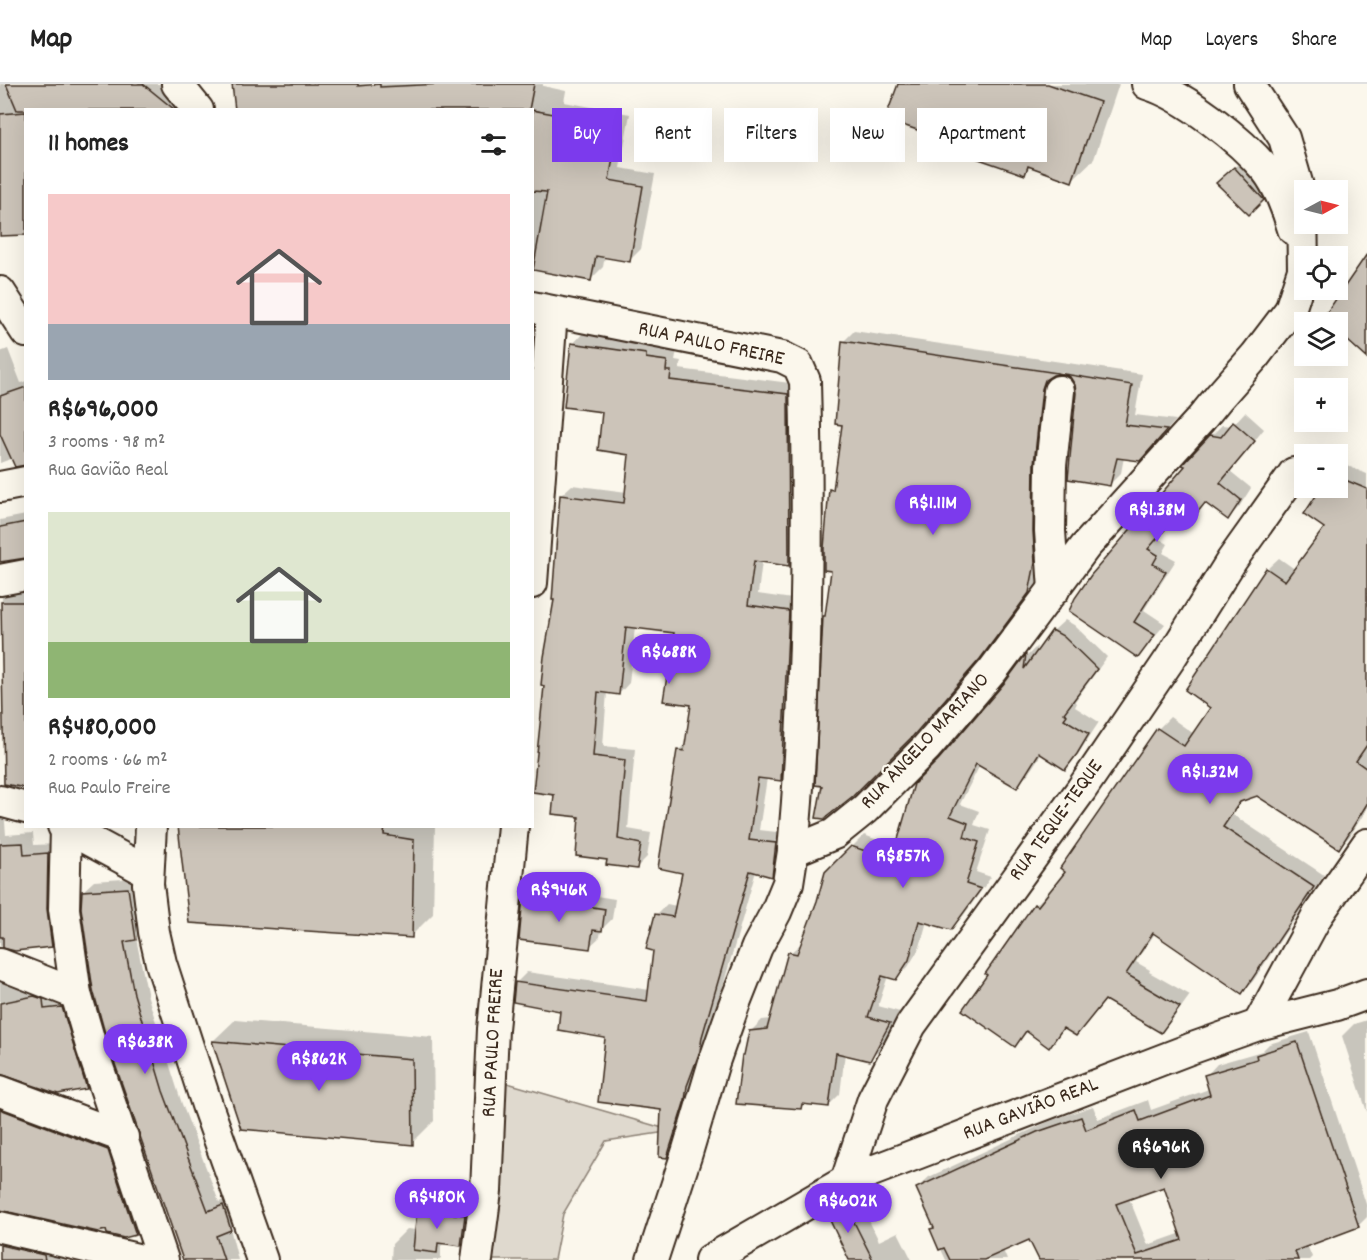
<!DOCTYPE html>
<html lang="en">
<head>
<meta charset="utf-8">
<style>
  :root { --surface:#fff; --page:#f2f2f2; --text:#222; --muted:#767676; --line:#e0e0e0; --accent:#7c3aed }
  body { margin:0; font-family:Dekko,sans-serif; background:var(--page); color:var(--text); height:100vh; display:flex; flex-direction:column; font-size:22px; white-space:nowrap }
  * { box-sizing:border-box; margin:0 }
  p { font-size:20px; color:var(--muted) }
  .icon { flex:none; width:33px; height:33px; fill:none; stroke:currentColor; stroke-width:2; stroke-linecap:round; stroke-linejoin:round }
  .map { position:relative; flex:1; overflow:hidden }
  .details { position:absolute; left:24px; top:24px; width:510px; height:720px; display:flex; flex-direction:column; background:var(--surface); border-radius:0px; box-shadow:0 6px 24px #0002 }
  .details>* { flex:none }
  .banner { position:absolute; left:552px; top:24px; width:570px; height:54px; display:flex; gap:12px }
  .needle { width:39px; rotate:83deg }
  .tools { position:absolute; left:1294px; top:96px; display:grid; gap:12px }
  .tools a { display:grid; place-items:center; width:54px; height:54px; border-radius:0px; background:var(--surface); box-shadow:0 6px 24px #0002; font-size:30px }
  .price { position:absolute; translate:-50% -51px; padding:0 14px; border-radius:21px; background:var(--accent); color:#fff; font-size:20px; line-height:39px; filter:drop-shadow(0 2px 3px #0008) }
  .price::after { content:''; position:absolute; left:50%; top:36px; width:18px; height:14px; margin-left:-9px; background:inherit; clip-path:polygon(0 0,100% 0,50% 100%) }
  .price.active { background:#222; color:#fff }
  ul { padding:0; list-style:none }
  li { display:grid; align-content:center; gap:12px; height:318px; padding:0 24px }
  li span { display:grid; place-items:center; height:186px; border-radius:0px; color:#555 }
  li>.icon { margin-inline-start:auto }
  span .icon { width:108px; height:108px; fill:#fffc; stroke-width:1 }
  li b { font-size:26px }
  h2 { display:flex; justify-content:space-between; align-items:center; height:72px; padding:0 24px; font-size:26px }
  .pill { padding:0 21px; border-radius:0px; background:var(--surface); box-shadow:0 6px 24px #0002; font-size:21px; line-height:54px }
  .pill.active { background:var(--accent); color:#fff }
  header { display:flex; align-items:center; gap:36px; box-sizing:border-box; height:84px; padding:0 30px; background:var(--surface); border-bottom:2px solid var(--line) }
  header strong { font-size:28px }
  nav { display:flex; gap:33px; margin-inline-start:auto; font-size:21px }
  .map>svg:first-child { display:block }
  .green { fill:#dfd9ce; stroke:#8d8276; stroke-width:1.5 }
  .shadow { fill:#0003; fill-rule:evenodd }
  .building { fill:#ccc4b9; stroke:#3b2a1e; stroke-width:1.5; fill-rule:evenodd }
  .lines { fill:none; stroke-linecap:round; stroke-linejoin:round }
  .street-casing { stroke:#3b2a1e; stroke-width:34 }
  .street { stroke:#fbf7ec; stroke-width:30 }
  .labels { text-anchor:middle; dominant-baseline:central; stroke-width:4.5; stroke-linejoin:round; paint-order:stroke }
  .street-label { font-size:21px; fill:#3b2a1e; stroke:#fbf7ec }
</style>
</head>
<body>
<header>
<strong>Map</strong>
<nav><a>Map</a><a>Layers</a><a>Share</a></nav>
</header>
<div class="map">
<svg width="1367" height="1176" viewBox="0 0 1367 1176">
  <rect width="100%" height="100%" fill="#fbf7ec"/>
  <filter id="ink" filterUnits="userSpaceOnUse"><feTurbulence type="fractalNoise" baseFrequency=".0167" numOctaves="2"/><feDisplacementMap in="SourceGraphic" scale="12" xChannelSelector="R" yChannelSelector="G"/><feConvolveMatrix kernelMatrix="1 2 1 2 8 2 1 2 1" color-interpolation-filters="sRGB"/></filter>
  <g filter="url(#ink)">
    <path class="green" d="M504,998L673,1047L606,1057L563,1130L554,1176H481Z"/>
    <g class="shadow">
      <path d="M0,0H171L191,26H26V149H0Z"/>
      <path d="M233,0H543V2L566,7L564,18L630,30L620,84L655,90L641,165L629,177L605,172L603,183L591,195L532,185V26H236Z"/>
      <path d="M899,0H1119L1094,75L1072,96L1031,82L1024,89L980,66Z"/>
      <path d="M1246,73L1274,104L1249,128L1229,88Z"/>
      <path d="M854,247L1142,290L1135,331L1176,336L1151,364L1124,373L1121,389L1110,400L1078,309L1076,300L1071,292L1062,288L1053,289L1044,368L1039,497L990,563L924,640L852,711L824,701V532L827,530L832,485L831,406L836,401L844,340L843,258Z"/>
      <path d="M583,249L656,260V264L677,266L675,276L681,277L679,285L798,300L799,469L789,480L762,477L758,510L799,516L791,685L781,695L767,694L759,746L786,749L782,780L771,791L756,787L677,1062L667,1072L663,1025L607,952L516,899L527,888L650,906L656,831L667,820L676,822L683,788L678,667L687,658L693,620L675,548L635,543L629,599L619,610L607,608L603,662L635,665L628,745L651,749L647,773L637,783L608,775L581,731L556,710L555,515L561,411L572,401L627,408L631,370L603,327L573,260Z"/>
      <path d="M8,265L21,299L26,297V369L0,379V268Z"/>
      <path d="M1245,328L1264,345L1230,387L1251,404L1239,423L1228,434L1206,418L1197,427L1187,420L1158,454L1168,460L1163,469L1176,476L1144,526L1165,540L1138,572L1071,527L1211,352L1222,341L1232,342Z"/>
      <path d="M1343,380L1367,390V725L1350,752L1339,763L1257,711L1243,716L1233,731L1324,791L1253,897L1242,908L1155,849L1136,878L1150,886L1149,888L1190,911L1172,936L1161,947L1107,915L1076,950L1065,944L1049,962L1028,947L1015,961L989,891L987,889L1036,821L1047,809L1049,811L1067,787L1062,784L1158,645L1170,633L1194,650L1212,623L1267,485L1279,474L1296,486L1326,443L1306,429L1323,404H1338V385Z"/>
      <path d="M26,431V473L0,472V436Z"/>
      <path d="M26,501V703H21L5,699L2,513L12,503Z"/>
      <path d="M1065,536L1074,541L1107,573L1075,617L1077,619L1075,623L1099,638L1076,673L1065,684L1042,669L1028,690L1017,702L980,681L960,720L979,727L974,741L990,746L976,788L991,793L963,832L951,844L927,837L920,863L908,883L896,894L888,892L878,922L900,928L881,964L869,975L845,969L840,1010L828,1022L805,1019L801,1024L746,969L750,948L762,936L771,935L790,869L803,858L826,789L864,751L897,763L1007,598L1028,571L1037,562L1035,572L1053,547Z"/>
      <path d="M4,725L6,751L33,749L34,761L58,760L62,851L51,862L15,866L0,862V727Z"/>
      <path d="M179,742H435L433,830L411,852Z"/>
      <path d="M138,794L146,844L136,854L148,913L182,1020L219,1118L234,1112L241,1134L230,1144L238,1176H184L83,807L94,797Z"/>
      <path d="M535,802L615,815L612,835L601,846L600,853L589,863L525,813Z"/>
      <path d="M0,883L72,913L97,993L87,1004L0,989Z"/>
      <path d="M235,936L433,953L434,1037L412,1059L213,957Z"/>
      <path d="M1367,936V1028L1342,952L1354,940Z"/>
      <path d="M1309,948L1367,1123V1133L1358,1142L1307,1161L1312,1173L1309,1176H1041L1030,1154L1003,1166L1007,1176H946L932,1146L935,1142L917,1104L929,1093L1050,1037L1093,1022L1098,1035L1148,1016L1151,1026L1209,1005L1206,992L1217,980L1262,967L1269,960ZM1165,1101L1182,1149L1148,1161L1129,1114Z"/>
      <path d="M0,1014L118,1055L146,1139L136,1150L124,1153L0,1125Z"/>
      <path d="M855,1108L879,1157L898,1148L912,1176H851L828,1129L839,1118Z"/>
      <path d="M433,1112L479,1117L476,1145L461,1160L446,1158L441,1162V1174L438,1176H391L392,1160L407,1145L417,1146L418,1126Z"/>
      <path d="M0,1149L121,1176H0Z"/>
    </g>
    <g class="building">
      <path d="M6,0H143L175,26H17Z"/>
      <path d="M232,0H358V2L380,0V3L441,0H534L529,26H235Z"/>
      <path d="M898,0H1048L1100,18L1072,98L1028,82L1025,91L976,74L979,67L885,35Z"/>
      <path d="M532,26L619,42L609,96L643,102L630,178L596,172L591,197L533,186L547,108L532,107Z"/>
      <path d="M26,28V151L0,152V30Z"/>
      <path d="M1234,83L1264,116L1249,131L1216,99Z"/>
      <path d="M1367,170V274L1338,248V238H1328L1323,234Z"/>
      <path d="M842,257L1064,290L1132,301L1125,341L1167,346L1140,377L1117,374L1110,402L1068,395L1076,309L1075,301L1070,293L1061,290L1053,291L1045,296L1042,305L1034,380L1033,447L1035,479L1029,509L980,575L913,652L853,712L824,735L816,734L822,702L815,701L823,532H825L831,487L824,486V464L829,405L833,406L842,341L835,340Z"/>
      <path d="M571,259L646,270V274L667,277L666,287H671L670,296L788,310L789,482L754,477L748,521L789,527L781,697L758,694L749,756L776,759L772,793L750,787L702,953L700,967L687,1002L685,1016L667,1074L659,1073L661,1026L598,1018L605,954L558,946L560,927L513,918L515,898L647,917L653,867L646,865L655,830L673,833L682,789L658,784L677,666L684,667L691,621L663,617L674,549L626,543L619,611L598,608L593,672L625,676L618,755L641,760L637,785L606,781L607,776L576,772L579,733L552,730L554,711L533,708L544,602L541,601L544,573L554,516H552L560,411L624,419L629,371L598,366L602,328L564,323Z"/>
      <path d="M26,303V381L15,383L0,350V312Z"/>
      <path d="M1233,338L1255,357L1220,399L1241,416L1228,436L1205,419L1197,429L1186,421L1148,465L1158,471L1153,480L1166,488L1134,538L1155,551L1138,574L1069,527L1075,514L1091,491L1185,382L1182,381L1210,351L1221,353Z"/>
      <path d="M1338,393L1367,405V661L1356,677L1367,685V720L1339,765L1257,712L1240,718L1223,743L1314,803L1242,910L1153,849L1126,890L1140,898L1139,899L1180,923L1161,949L1105,916L1076,952L1063,944L1049,964L1026,947L1015,963L962,926L987,891L985,890L1034,820L1038,822L1065,788L1060,784L1157,644L1184,662L1210,624L1185,606L1266,484L1285,497L1324,444L1304,430L1321,404H1338Z"/>
      <path d="M26,438V474L0,478V443Z"/>
      <path d="M1,518H26V704L4,700Z"/>
      <path d="M1052,546L1063,552L1097,585L1064,629L1067,631L1064,635L1089,650L1077,670L1065,686L1039,669L1017,704L976,680L950,732L968,739L964,753L979,758L966,800L981,805L951,846L919,837L909,876L896,896L882,892L868,933L890,939L870,977L836,969L829,1023L802,1020L801,1025L736,1020L742,971H744L749,947L767,945L788,868L797,870L817,817L825,788L851,762L892,776L914,700L939,675L1006,597L1026,570L1024,585Z"/>
      <path d="M178,742H385L384,751L414,756L412,854L189,839Z"/>
      <path d="M23,759L24,771L48,769L47,825L52,863L15,867L3,864V853H0V760Z"/>
      <path d="M128,804L136,856L124,858L134,910L163,1007L208,1127L223,1121L231,1146L216,1152L224,1176H183L108,960L93,906L81,824L82,807Z"/>
      <path d="M523,812L605,825L602,847L593,846L590,865L519,856Z"/>
      <path d="M34,912L43,915L44,925L62,923L87,1005L58,1010L0,990V919Z"/>
      <path d="M212,957L412,975L413,1061L241,1045Z"/>
      <path d="M1297,958L1359,1143L1295,1167L1298,1176H1039L1029,1156L984,1176H950L944,1164L939,1166L930,1145L934,1144L916,1104L1037,1048L1081,1033L1086,1046L1136,1026L1140,1037L1210,1011L1204,991L1257,975L1256,971ZM1164,1103L1182,1156L1137,1171L1116,1120Z"/>
      <path d="M0,1025L108,1066L136,1151L124,1154L107,1150L106,1146L98,1148L0,1126Z"/>
      <path d="M844,1118L873,1176H849L826,1128Z"/>
      <path d="M417,1126L465,1131L461,1162L438,1159L437,1169L413,1166Z"/>
      <path d="M0,1161L44,1171L45,1176H0Z"/>
    </g>
    <g class="lines">
      <g class="street-casing">
        <g id="street">
          <path d="M177,0L198,26"/>
          <path d="M1147,0C1184,11 1241,56 1266,86C1278,101 1288,127 1293,145"/>
          <path d="M0,208L26,248"/>
          <path d="M532,223L782,273L798,281L805,297C809,454 807,611 793,767"/>
          <path d="M0,403L26,398"/>
          <path d="M0,496L26,491"/>
          <path d="M532,499L552,228"/>
          <path d="M1054,506L1050,447L1051,382L1059,307"/>
          <path d="M0,717L26,724"/>
          <path d="M63,742L148,788"/>
          <path d="M151,742L148,800L154,848L161,879L208,1024L262,1176"/>
          <path d="M66,744L64,825L76,910L92,965L163,1176"/>
          <path d="M0,880L76,910"/>
          <path d="M1258,941L1317,832L1367,760"/>
          <path d="M0,1007L123,1053"/>
          <path d="M846,1097L873,1015L911,941L1081,706L1170,575L1232,476L1294,389"/>
          <path d="M0,1143L142,1176"/>
          <path d="M477,1176L486,1107L493,945L513,742"/>
          <path d="M652,1176L687,1069L714,978L734,921L757,863L776,828L788,799L793,767L834,750L865,725L926,664L993,586L1085,463L1201,335L1219,313L1255,272L1290,226L1303,186L1302,116L1284,54L1249,0"/>
          <path d="M710,1176L846,1097L1190,965L1258,941L1337,921L1367,910"/>
        </g>
      </g>
      <use href="#street" class="street"/>
    </g>
  </g>
  <g class="labels">
    <g class="street-label">
      <text transform="translate(711 261) rotate(12)">RUA PAULO FREIRE</text>
      <text transform="translate(926 658) rotate(-47)">RUA ÂNGELO MARIANO</text>
      <text transform="translate(1057 737) rotate(-54)">RUA TEQUE-TEQUE</text>
      <text transform="translate(494 959) rotate(-87)">RUA PAULO FREIRE</text>
      <text transform="translate(1031 1026) rotate(-21)">RUA GAVIÃO REAL</text>
    </g>
  </g>
</svg>
<div class="tools">
<a><svg class="needle" viewBox="-14 -14 28 28"><path d="M0-13l5 13h-10z" fill="#e53935"/><path d="M0 13l5-13h-10z" fill="#767676"/></svg></a>
<a><svg class="icon" aria-label="locate" viewBox="0 0 24 24"><circle cx="12" cy="12" r="6"/><path d="M12 2v4M12 18v4M2 12h4M18 12h4"/></svg></a>
<a><svg class="icon" aria-label="layers" viewBox="0 0 24 24"><path d="M12 4l9 5-9 5-9-5zM3 14l9 5 9-5"/></svg></a>
<a>+</a>
<a>−</a>
</div>
<b class="price" style="left:933px;top:452px">R$1.11M</b>
<b class="price" style="left:1157px;top:459px">R$1.38M</b>
<b class="price" style="left:669px;top:601px">R$688K</b>
<b class="price" style="left:1210px;top:721px">R$1.32M</b>
<b class="price" style="left:903px;top:805px">R$857K</b>
<b class="price" style="left:559px;top:839px">R$946K</b>
<b class="price" style="left:145px;top:991px">R$638K</b>
<b class="price" style="left:319px;top:1008px">R$862K</b>
<b class="price active" style="left:1161px;top:1096px">R$696K</b>
<b class="price" style="left:437px;top:1146px">R$480K</b>
<b class="price" style="left:848px;top:1150px">R$602K</b>
<div class="banner">
<a class="pill active">Buy</a>
<a class="pill">Rent</a>
<a class="pill">Filters</a>
<a class="pill">New</a>
<a class="pill">Apartment</a>
</div>
<section class="details">
<h2>11 homes<svg class="icon" aria-label="filters" viewBox="0 0 24 24"><path d="M4 7h16M4 17h16"/><circle cx="9" cy="7" r="2"/><circle cx="15" cy="17" r="2"/></svg></h2>
<ul>
<li><span style="background:linear-gradient(#f6c9c9 70%,#9aa5b1 0)"><svg class="icon" aria-label="home" viewBox="0 0 24 24"><path d="M3 11l9-7 9 7M6 9v11h12V9"/></svg></span><div><b>R$696,000</b><p>3 rooms · 98 m²</p><p>Rua Gavião Real</p></div></li>
<li><span style="background:linear-gradient(#dfe7d0 70%,#8fb573 0)"><svg class="icon" aria-label="home" viewBox="0 0 24 24"><path d="M3 11l9-7 9 7M6 9v11h12V9"/></svg></span><div><b>R$480,000</b><p>2 rooms · 66 m²</p><p>Rua Paulo Freire</p></div></li>
</ul>
</section>
</div>
</body>
</html>
